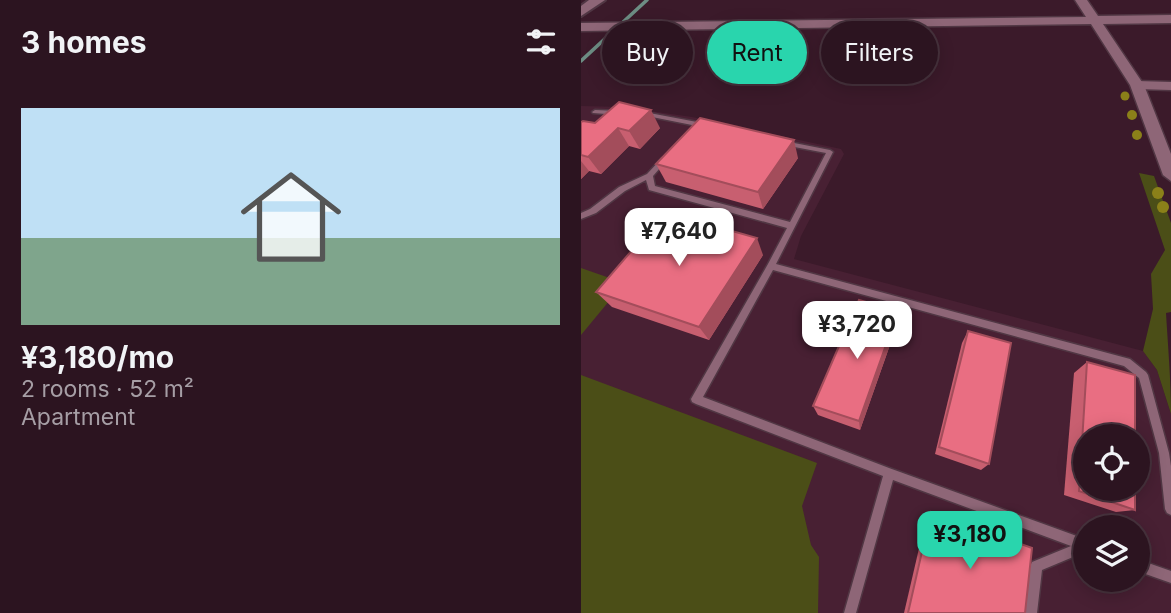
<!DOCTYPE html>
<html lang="en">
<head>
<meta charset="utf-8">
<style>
  :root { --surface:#2c1420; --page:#341d29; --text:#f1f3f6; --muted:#a69ea5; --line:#48333e; --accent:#29d5ad }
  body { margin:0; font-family:Inter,sans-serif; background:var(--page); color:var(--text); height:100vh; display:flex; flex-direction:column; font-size:26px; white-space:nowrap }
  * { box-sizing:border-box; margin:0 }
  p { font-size:23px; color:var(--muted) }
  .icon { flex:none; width:38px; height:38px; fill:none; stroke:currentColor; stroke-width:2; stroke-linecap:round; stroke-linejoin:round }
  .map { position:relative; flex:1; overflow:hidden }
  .drawer { display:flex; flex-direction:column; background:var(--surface); width:581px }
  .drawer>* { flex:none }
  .top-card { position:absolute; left:21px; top:21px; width:464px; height:63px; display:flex; gap:14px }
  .buttons { position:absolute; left:492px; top:424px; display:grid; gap:14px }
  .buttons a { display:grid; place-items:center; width:77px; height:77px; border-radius:50%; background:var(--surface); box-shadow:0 4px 18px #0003,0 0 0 2px var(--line); font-size:35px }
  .price { position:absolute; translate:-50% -60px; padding:0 16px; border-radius:14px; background:#fff; color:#222; font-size:23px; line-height:46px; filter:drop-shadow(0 2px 4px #0008) }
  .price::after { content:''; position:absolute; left:50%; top:42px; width:21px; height:16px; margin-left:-10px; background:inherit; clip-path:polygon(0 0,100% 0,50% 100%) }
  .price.current { background:var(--accent); color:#111 }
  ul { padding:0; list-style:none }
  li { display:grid; align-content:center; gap:14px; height:371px; padding:0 21px }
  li+li { border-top:2px solid var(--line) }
  li span { display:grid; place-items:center; height:217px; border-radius:0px; color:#555 }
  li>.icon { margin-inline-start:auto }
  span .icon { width:126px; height:126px; fill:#fffc; stroke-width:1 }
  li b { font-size:30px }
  h2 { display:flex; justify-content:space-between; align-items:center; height:84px; padding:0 21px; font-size:30px }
  .tag { padding:0 24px; border-radius:32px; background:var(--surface); box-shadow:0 4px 18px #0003,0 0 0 2px var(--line); font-size:24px; line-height:63px }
  .tag.current { background:var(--accent); color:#111 }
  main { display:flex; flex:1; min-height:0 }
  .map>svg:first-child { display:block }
  .built { fill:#482033; fill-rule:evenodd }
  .green { fill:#4b4e17 }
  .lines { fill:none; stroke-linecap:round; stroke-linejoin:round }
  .stream { stroke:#6d8d84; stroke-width:3.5 }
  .service-casing { stroke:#513744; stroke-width:3 }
  .minor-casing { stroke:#513744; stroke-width:3 }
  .tertiary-casing { stroke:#513744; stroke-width:3 }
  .secondary-casing { stroke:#513744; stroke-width:4 }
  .service { fill:#8e6677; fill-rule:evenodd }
  .minor { fill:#8e6677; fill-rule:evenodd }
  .tertiary { fill:#8e6677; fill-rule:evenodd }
  .secondary { fill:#8e6677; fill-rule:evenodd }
  .tree { fill:#8b8019 }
  .wall { fill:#c85f70 }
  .shaded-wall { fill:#a34d5b }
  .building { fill:#e96e82; stroke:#a34d5b; stroke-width:2 }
</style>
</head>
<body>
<main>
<section class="drawer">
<h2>3 homes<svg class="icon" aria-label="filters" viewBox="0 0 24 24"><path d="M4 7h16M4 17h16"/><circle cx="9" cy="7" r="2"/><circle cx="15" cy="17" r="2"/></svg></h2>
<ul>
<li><span style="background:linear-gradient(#bfe0f5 60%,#7fa58c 0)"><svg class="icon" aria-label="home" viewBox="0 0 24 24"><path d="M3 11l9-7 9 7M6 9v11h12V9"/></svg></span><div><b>¥3,180/mo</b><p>2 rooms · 52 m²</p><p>Apartment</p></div></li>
</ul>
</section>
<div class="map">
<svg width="590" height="613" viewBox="0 0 590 613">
  <rect width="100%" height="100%" fill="#3b1a2a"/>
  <path class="built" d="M0,106L41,107L111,117L260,149L263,154L220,236L213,259L562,351L576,370L590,414V613H0ZM504,436H556V488H504ZM504,527H556V579H504Z"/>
  <g class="green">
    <path d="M558,173L573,176L590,223V312L585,313C587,347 590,380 590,414L576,370L562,351L572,309L570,274L584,250Z"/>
    <path d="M0,268L43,283L0,335Z"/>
    <path d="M0,375L236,463L221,506L230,545L238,557L237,613H0Z"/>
  </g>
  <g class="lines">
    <path class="stream" d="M0,61L66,0"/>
    <g class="service-casing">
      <g id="service">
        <path d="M14,110L38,111L41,113L38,115L12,113L11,112Z"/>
        <path d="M63,112L116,122L119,124L116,126L61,115V113Z"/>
        <path d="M203,141L249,150L252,152L195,264L549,359L565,372L567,375L588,453L590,466V515L586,513L584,509L578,453L558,378L543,366L192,270L122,397L308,468L504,539V552L461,570L456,613H444L449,566L451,562L490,546L312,480L275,613H263L302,476L115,404L111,402L110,399L187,264L206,228L68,190L65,180L44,191L15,213L0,219V213L9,209L38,187L66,174L81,158H83L86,160L72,176L74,186L209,222L245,153L203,145Z"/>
        <path d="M556,559L590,571V583L556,571Z"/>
      </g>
    </g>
    <g class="minor-casing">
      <path id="minor" d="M590,82V90L556,89L550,85L556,81Z"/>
    </g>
    <g class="tertiary-casing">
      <path id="tertiary" d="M494,0H506L517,16L590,15V23L522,24L563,85L590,154V181L582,175L549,85L510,24L0,31V23L505,17Z"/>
    </g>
    <g class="secondary-casing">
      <path id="secondary" d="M8,0H24L0,16V6Z"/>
    </g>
    <use href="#service" class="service"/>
    <use href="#minor" class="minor"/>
    <use href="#tertiary" class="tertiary"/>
    <use href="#secondary" class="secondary"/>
  </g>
  <g class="tree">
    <circle cx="544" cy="96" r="4.5"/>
    <circle cx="551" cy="115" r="5"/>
    <circle cx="556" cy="135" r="5"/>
    <circle cx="577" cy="193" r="6"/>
    <circle cx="582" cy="207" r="6"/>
  </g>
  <g class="wall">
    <path d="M0,122L14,123L79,128L59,149L48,146L20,174L8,171L0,179Z"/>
    <path d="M217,158L182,209L85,182L75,164Z"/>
    <path d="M182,255L128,340L31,307L15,292Z"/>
    <path d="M316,325L279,430L237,415L232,406Z"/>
    <path d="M387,331L408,464L400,470L354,454L381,343Z"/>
    <path d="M506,362L554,510L535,512L483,495L493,373Z"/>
    <path d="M350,512L444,613H323L346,514Z"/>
  </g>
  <g class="shaded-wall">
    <path d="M70,110L79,128L59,149L48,131Z"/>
    <path d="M37,128L48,146L20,174L7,157Z"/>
    <path d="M213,140L217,158L182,209L177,192Z"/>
    <path d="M0,161L8,171L0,179Z"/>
    <path d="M176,238L182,255L128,340L118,327Z"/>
    <path d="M317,311L316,325L279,430L278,421Z"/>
  </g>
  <g class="building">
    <path d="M38,102L70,110L48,131L37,128L7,157L0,155V122L2,121L14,123Z"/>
    <path d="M119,118L213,140L177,192L75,164Z"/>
    <path d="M84,212L176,238L118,327L15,292Z"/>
    <path d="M278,300L317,311L278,421L232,406Z"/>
    <path d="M387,331L430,343L408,464L358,447Z"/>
    <path d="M506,362L554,375V436H504V488H554V510L498,491Z"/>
    <path d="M350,512L451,548L444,613H327Z"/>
  </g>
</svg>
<div class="buttons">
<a><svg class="icon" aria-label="locate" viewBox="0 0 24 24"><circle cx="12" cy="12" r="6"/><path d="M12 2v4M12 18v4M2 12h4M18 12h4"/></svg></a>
<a><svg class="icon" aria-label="layers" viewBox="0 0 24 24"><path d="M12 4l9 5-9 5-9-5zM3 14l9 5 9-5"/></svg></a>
</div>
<b class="price" style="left:98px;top:268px">¥7,640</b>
<b class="price" style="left:276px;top:361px">¥3,720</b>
<b class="price current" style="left:389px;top:571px">¥3,180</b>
<div class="top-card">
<a class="tag">Buy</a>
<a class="tag current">Rent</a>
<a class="tag">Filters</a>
</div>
</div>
</main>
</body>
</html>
